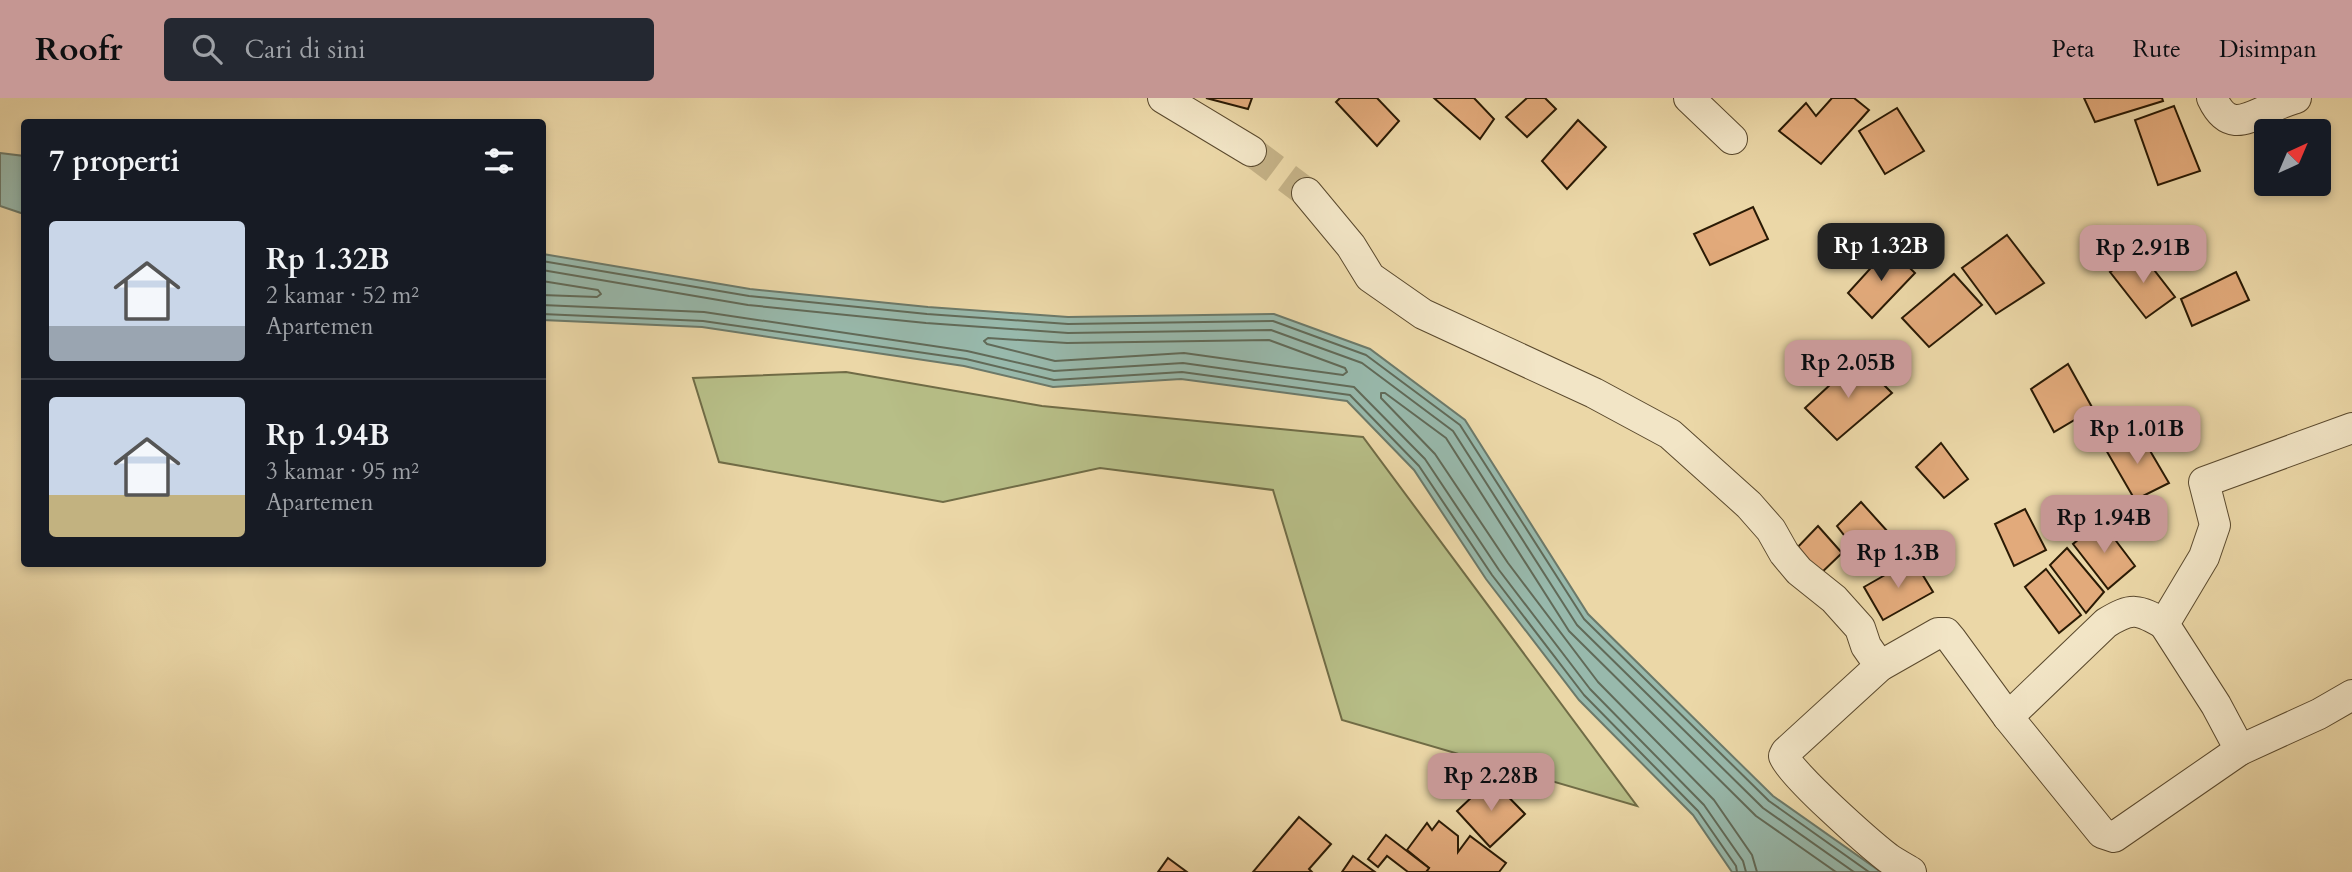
<!DOCTYPE html>
<html lang="id">
<head>
<meta charset="utf-8">
<style>
  :root { --surface:#171b24; --page:#242831; --text:#f1f3f6; --muted:#9ea1a6; --line:#363941; --accent:#c59692 }
  body { margin:0; font-family:Cardo,serif; background:var(--page); color:var(--text); height:100vh; display:flex; flex-direction:column; font-size:26px; white-space:nowrap }
  * { box-sizing:border-box; margin:0 }
  p { font-size:23px; color:var(--muted) }
  .icon { flex:none; width:38px; height:38px; fill:none; stroke:currentColor; stroke-width:2; stroke-linecap:round; stroke-linejoin:round }
  .map { position:relative; flex:1; overflow:hidden }
  .panel { position:absolute; left:21px; top:21px; width:525px; height:448px; display:flex; flex-direction:column; background:var(--surface); border-radius:7px; box-shadow:0 4px 10px #0003 }
  .panel>* { flex:none }
  .needle { width:46px; rotate:44deg }
  .fabs { position:absolute; left:2254px; top:21px; display:grid; gap:14px }
  .fabs a { display:grid; place-items:center; width:77px; height:77px; border-radius:7px; background:var(--surface); box-shadow:0 4px 10px #0003; font-size:35px }
  .price { position:absolute; translate:-50% -60px; padding:0 16px; border-radius:14px; background:var(--accent); color:#111; font-size:23px; line-height:46px; filter:drop-shadow(0 2px 4px #0008) }
  .price::after { content:''; position:absolute; left:50%; top:42px; width:21px; height:16px; margin-left:-10px; background:inherit; clip-path:polygon(0 0,100% 0,50% 100%) }
  .price.selected { background:#222; color:#fff }
  ul { padding:0; list-style:none }
  li { display:flex; align-items:center; gap:21px; height:175px; padding:0 28px }
  li+li { border-top:2px solid var(--line) }
  li span { display:grid; place-items:center; flex:none; width:196px; height:140px; border-radius:7px; color:#555 }
  li>.icon { margin-inline-start:auto }
  span .icon { width:84px; height:84px; fill:#fffc; stroke-width:1 }
  li b { font-size:30px }
  h2 { display:flex; justify-content:space-between; align-items:center; height:84px; padding:0 28px; font-size:30px }
  header { display:flex; align-items:center; gap:42px; box-sizing:border-box; height:98px; padding:0 35px; background:var(--accent); color:#111 }
  header strong { font-size:33px }
  nav { display:flex; gap:38px; margin-inline-start:auto; font-size:24px }
  .search { width:490px; height:63px; background:var(--page); display:flex; align-items:center; gap:18px; box-sizing:border-box; padding:0 24px; border-radius:7px; color:var(--muted); font-size:26px }
  .map>svg:first-child { display:block }
  .green { fill:#b7be87; stroke:#706c46; stroke-width:2 }
  .water { fill:#98b9ac; stroke:#6c7969; stroke-width:2 }
  .lines { fill:none; stroke-linecap:round; stroke-linejoin:round }
  .shore { stroke:#616a58; stroke-width:2 }
  .building { fill:#e2aa7b; stroke:#2a1a04; stroke-width:2 }
  .minor-tunnel { stroke:#c4b186; stroke-width:30; stroke-dasharray:30 15; stroke-linecap:butt }
  .minor-casing { stroke:#5a492d; stroke-width:32 }
  .minor { stroke:#f2e5c6; stroke-width:30 }
</style>
</head>
<body>
<header>
<strong>Roofr</strong>
<div class="search"><svg class="icon" aria-label="search" viewBox="0 0 24 24"><circle cx="10" cy="10" r="6"/><path d="M15 15l6 6"/></svg>Cari di sini</div>
<nav><a>Peta</a><a>Rute</a><a>Disimpan</a></nav>
</header>
<div class="map">
<svg width="2352" height="774" viewBox="0 0 2352 774">
  <rect width="100%" height="100%" fill="#ebd7a7"/>
  <filter id="stains"><feTurbulence type="fractalNoise" baseFrequency=".00286" numOctaves="4"/><feColorMatrix values="0 0 0 0 .2 0 0 0 0 .09 0 0 0 0 .02 0 0 0 .5 -.17"/></filter>
  <radialGradient id="worn" r=".72"><stop offset=".6" stop-color="#630" stop-opacity="0"/><stop offset="1" stop-color="#630" stop-opacity=".3"/></radialGradient>
  <path class="green" d="M846,274L1042,308L1363,339L1637,708L1342,622L1273,392L1100,370L943,404L719,364L693,280Z"/>
  <g class="water">
    <path d="M0,55L24,58V116L0,108Z"/>
    <path d="M543,156L750,191L928,209L1068,219L1274,216L1370,251L1465,322L1588,516L1773,698L1881,774H1732L1693,717L1579,602L1486,481L1414,372L1347,303L1181,281L1053,289L964,268L702,229L543,222Z"/>
  </g>
  <g class="lines">
    <g class="shore">
      <path d="M542,163L749,198L927,216L1068,226L1273,223L1366,257L1460,327L1584,521L1769,703L1869,774"/>
      <path d="M542,172L748,207L926,225L1068,235L1271,232L1362,265L1453,333L1577,527L1763,710L1854,774"/>
      <path d="M542,183L598,192L601,196L597,199L542,197"/>
      <path d="M542,207L704,214L967,253L1054,273L1183,265L1354,289L1425,361L1499,472L1590,591L1704,707L1743,763L1746,774"/>
      <path d="M542,216L703,223L966,261L1054,282L1182,274L1350,297L1419,368L1492,477L1584,597L1698,713L1736,768L1737,774"/>
      <path d="M988,240L1067,245L1269,242L1345,270L1347,274L1343,277L1184,255L1055,263L987,246L984,243Z"/>
      <path d="M1757,774L1752,757L1714,702L1598,584L1508,465L1435,356L1381,300V295H1385L1446,340L1569,533L1756,718L1836,774"/>
    </g>
  </g>
  <g class="building">
    <path d="M1206,0H1252L1248,11Z"/>
    <path d="M1340,0H1377L1399,23L1377,48L1336,4Z"/>
    <path d="M1434,0H1474L1494,21L1480,41Z"/>
    <path d="M1527,0H1545L1556,11L1527,39L1506,19Z"/>
    <path d="M1832,0H1854L1869,12L1821,66L1779,33L1806,5L1816,18Z"/>
    <path d="M2084,0H2162L2163,3L2095,24Z"/>
    <path d="M2174,8L2200,73L2158,87L2135,22Z"/>
    <path d="M1897,10L1924,53L1885,76L1859,33Z"/>
    <path d="M1578,22L1606,49L1567,91L1542,63Z"/>
    <path d="M1753,109L1768,141L1710,167L1694,136Z"/>
    <path d="M2007,137L2044,185L1996,216L1962,170Z"/>
    <path d="M1889,150L1915,175L1872,220L1848,195Z"/>
    <path d="M2141,155L2175,199L2146,220L2110,174Z"/>
    <path d="M2236,174L2249,202L2192,228L2181,201Z"/>
    <path d="M1954,176L1982,207L1929,249L1902,220Z"/>
    <path d="M1858,261L1892,295L1837,342L1805,310Z"/>
    <path d="M2068,266L2093,311L2054,334L2031,291Z"/>
    <path d="M2139,334L2169,385L2135,402L2106,352Z"/>
    <path d="M1941,345L1968,381L1944,400L1916,369Z"/>
    <path d="M1861,404L1897,444L1868,468L1837,428Z"/>
    <path d="M2025,411L2046,452L2014,468L1995,426Z"/>
    <path d="M2101,423L2135,468L2108,491L2073,446Z"/>
    <path d="M1818,428L1842,455L1817,479L1793,454Z"/>
    <path d="M2067,450L2104,494L2086,515L2050,467Z"/>
    <path d="M1913,461L1933,494L1883,522L1864,489Z"/>
    <path d="M2046,471L2081,517L2059,535L2025,489Z"/>
    <path d="M1491,681L1525,716L1490,749L1457,713Z"/>
    <path d="M1299,719L1331,746L1309,771L1312,774H1253Z"/>
    <path d="M1439,723L1458,738V754L1470,738L1506,765L1499,774H1426L1429,770L1407,752L1427,725L1432,732Z"/>
    <path d="M1386,737L1429,770L1426,774H1408L1387,758L1378,769L1368,761Z"/>
    <path d="M1353,758L1375,774H1342Z"/>
    <path d="M1168,760L1187,774H1158Z"/>
  </g>
  <g class="lines">
    <path class="minor-tunnel" d="M1251,53L1307,95"/>
    <g class="minor-casing">
      <g id="minor">
        <path d="M1163,0L1251,53"/>
        <path d="M1689,0L1732,41"/>
        <path d="M2212,0C2227,32 2243,23 2269,11C2277,6 2287,3 2296,0"/>
        <path d="M1307,95L1351,148L1370,179L1423,216L1594,295L1670,336L1749,407L1771,432L1784,455L1799,473L1834,501L1860,530L1866,548L1880,568"/>
        <path d="M2352,330L2204,384L2215,427L2204,459L2164,526L2216,607L2240,652L2319,616L2352,597"/>
        <path d="M2008,619L2106,525C2132,509 2138,511 2164,526"/>
        <path d="M1911,774C1903,769 1895,765 1888,760C1870,746 1789,675 1784,658L1786,654L1880,568L1938,535H1946L1951,541L2008,619L2102,735L2114,739L2240,652"/>
      </g>
    </g>
    <use href="#minor" class="minor"/>
  </g>
  <rect width="100%" height="100%" filter="url(#stains)"/>
  <rect width="100%" height="100%" fill="url(#worn)"/>
</svg>
<div class="fabs">
<a><svg class="needle" viewBox="-14 -14 28 28"><path d="M0-13l5 13h-10z" fill="#e53935"/><path d="M0 13l5-13h-10z" fill="#9ea1a6"/></svg></a>
</div>
<b class="price selected" style="left:1881px;top:185px">Rp 1.32B</b>
<b class="price" style="left:2143px;top:187px">Rp 2.91B</b>
<b class="price" style="left:1848px;top:302px">Rp 2.05B</b>
<b class="price" style="left:2137px;top:368px">Rp 1.01B</b>
<b class="price" style="left:2104px;top:457px">Rp 1.94B</b>
<b class="price" style="left:1898px;top:492px">Rp 1.3B</b>
<b class="price" style="left:1491px;top:715px">Rp 2.28B</b>
<section class="panel">
<h2>7 properti<svg class="icon" aria-label="filters" viewBox="0 0 24 24"><path d="M4 7h16M4 17h16"/><circle cx="9" cy="7" r="2"/><circle cx="15" cy="17" r="2"/></svg></h2>
<ul>
<li><span style="background:linear-gradient(#c9d6e8 75%,#9aa5b1 0)"><svg class="icon" aria-label="home" viewBox="0 0 24 24"><path d="M3 11l9-7 9 7M6 9v11h12V9"/></svg></span><div><b>Rp 1.32B</b><p>2 kamar · 52 m²</p><p>Apartemen</p></div></li>
<li><span style="background:linear-gradient(#c9d6e8 70%,#c2b280 0)"><svg class="icon" aria-label="home" viewBox="0 0 24 24"><path d="M3 11l9-7 9 7M6 9v11h12V9"/></svg></span><div><b>Rp 1.94B</b><p>3 kamar · 95 m²</p><p>Apartemen</p></div></li>
</ul>
</section>
</div>
</body>
</html>
